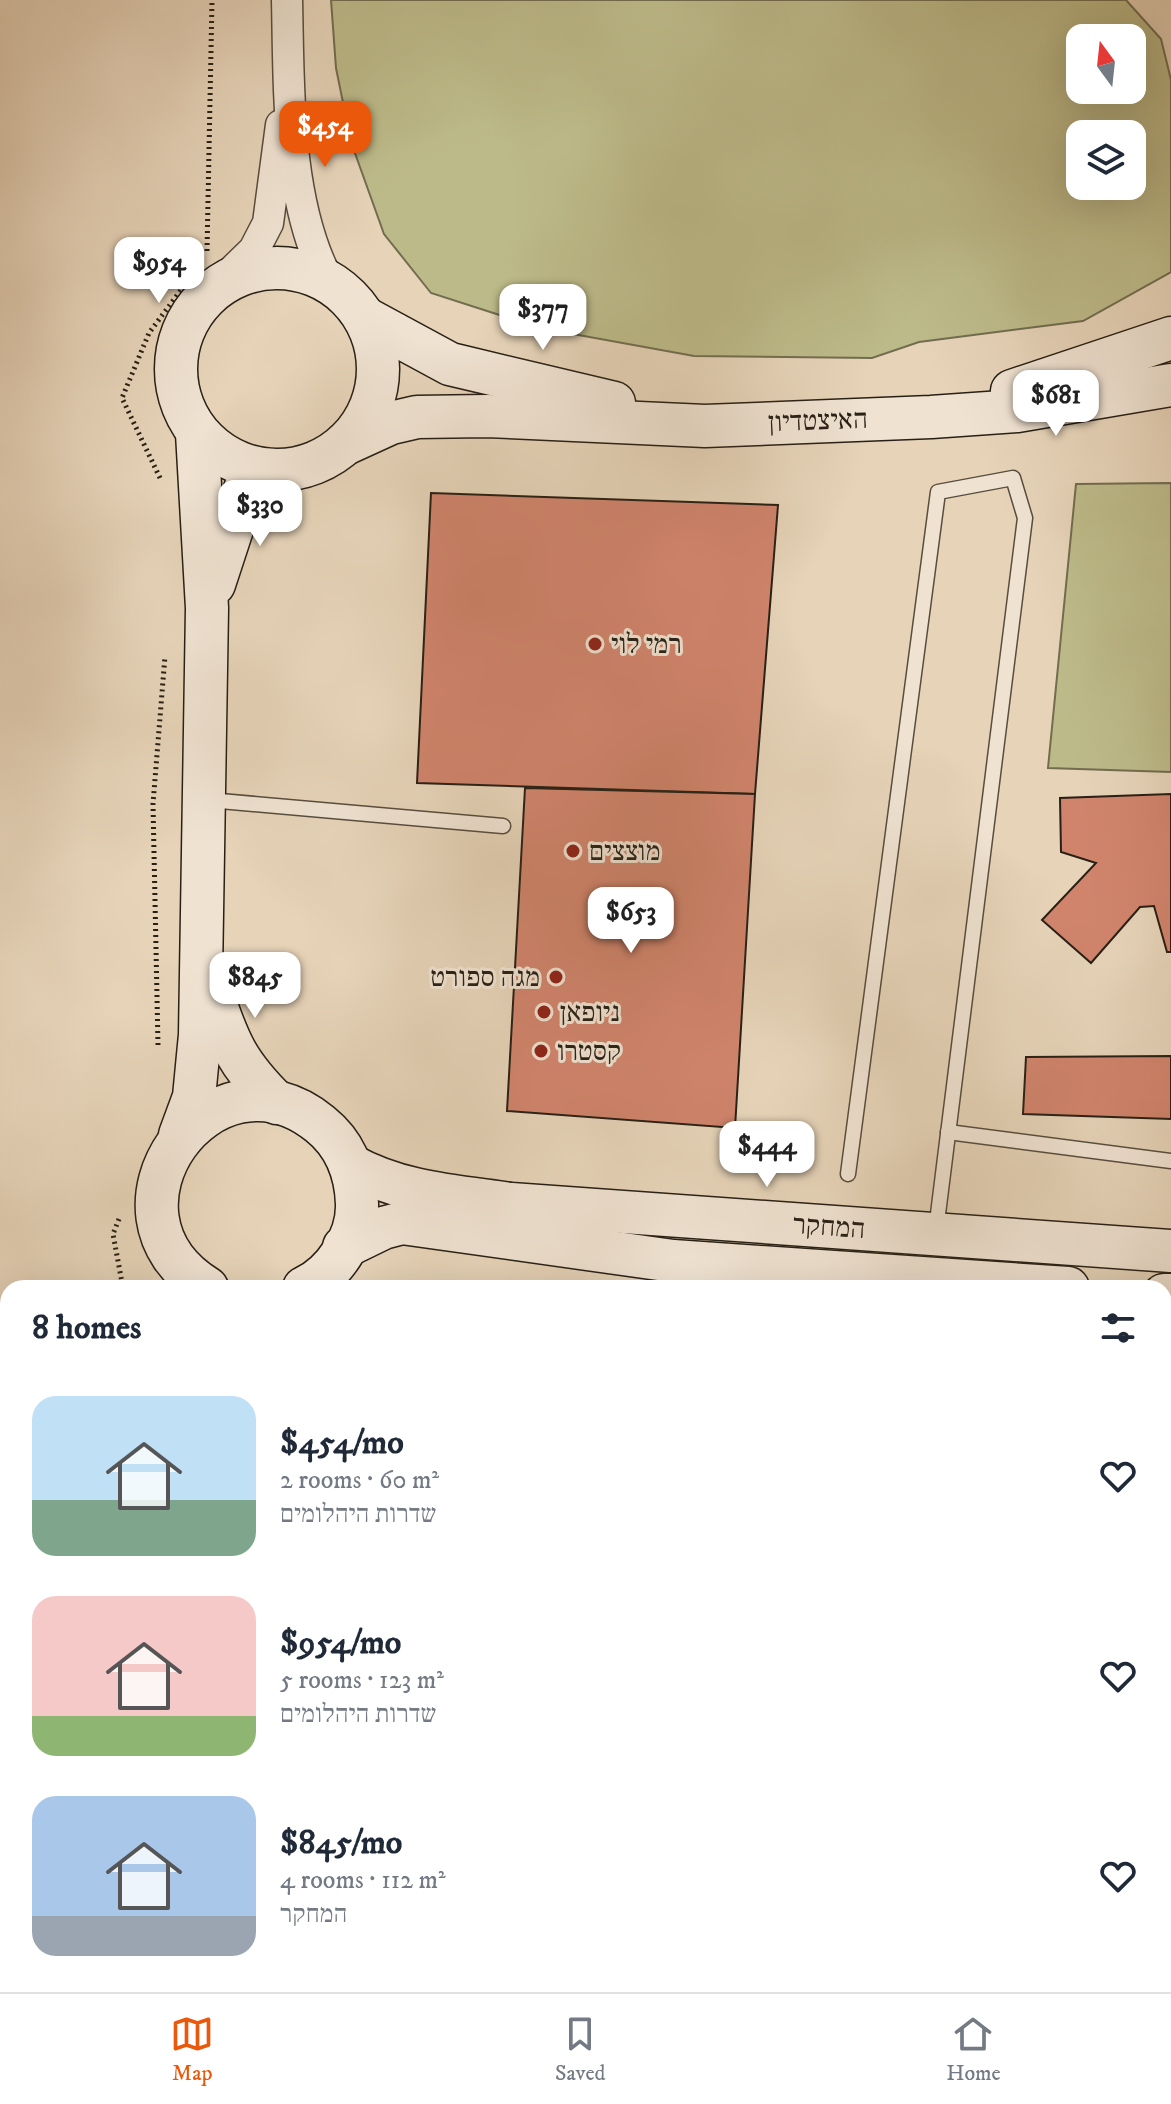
<!DOCTYPE html>
<html lang="en">
<head>
<meta charset="utf-8">
<style>
  :root { --surface:#fff; --page:#f2f2f3; --text:#1f2937; --muted:#747a83; --line:#e0e1e3; --accent:#ea580c }
  body { margin:0; font-family:"IM FELL DW Pica","Frank Ruhl Libre",serif; background:var(--page); color:var(--text); height:100vh; display:flex; flex-direction:column; font-size:30px; white-space:nowrap }
  * { box-sizing:border-box; margin:0 }
  p { font-size:26px; color:var(--muted) }
  .icon { flex:none; width:44px; height:44px; fill:none; stroke:currentColor; stroke-width:2; stroke-linecap:round; stroke-linejoin:round }
  .map { position:relative; flex:1; overflow:hidden }
  .details { position:absolute; left:0px; top:1280px; width:1172px; height:712px; display:flex; flex-direction:column; background:var(--surface); border-radius:24px 24px 0 0; box-shadow:0 8px 32px #0002 }
  .details>* { flex:none }
  .needle { width:52px; rotate:345deg }
  .tools { position:absolute; left:1066px; top:24px; display:grid; gap:16px }
  .tools a { display:grid; place-items:center; width:80px; height:80px; border-radius:16px; background:var(--surface); box-shadow:0 8px 32px #0002; font-size:40px }
  .price { position:absolute; translate:-50% -68px; padding:0 18px; border-radius:16px; background:#fff; color:#222; font-size:26px; line-height:52px; filter:drop-shadow(0 2px 4px #0008) }
  .price::after { content:''; position:absolute; left:50%; top:48px; width:24px; height:18px; margin-left:-12px; background:inherit; clip-path:polygon(0 0,100% 0,50% 100%) }
  .price.current { background:var(--accent); color:#fff }
  ul { padding:0; list-style:none }
  li { display:flex; align-items:center; gap:24px; height:200px; padding:0 32px }
  li span { display:grid; place-items:center; flex:none; width:224px; height:160px; border-radius:24px; color:#555 }
  li>.icon { margin-inline-start:auto }
  span .icon { width:96px; height:96px; fill:#fffc; stroke-width:1 }
  li b { font-size:34px }
  h2 { display:flex; justify-content:space-between; align-items:center; height:96px; padding:0 32px; font-size:34px }
  .tab-bar { display:flex; justify-content:space-around; align-items:center; height:112px; border-top:2px solid var(--line); background:var(--surface); font-size:22px; color:var(--muted) }
  .tab-bar a { display:grid; justify-items:center; gap:4px }
  .tab-bar .current { color:var(--accent) }
  .map>svg:first-child { display:block }
  .green { fill:#bdba89; stroke:#726d50; stroke-width:2; fill-rule:evenodd }
  .building { fill:#d0846c; stroke:#282016; stroke-width:2 }
  .lines { fill:none; stroke-linecap:round; stroke-linejoin:round }
  .lane-casing { stroke:#584d3e; stroke-width:17 }
  .street-casing { stroke:#584d3e; stroke-width:33 }
  .secondary-casing { stroke:#282016; stroke-width:45 }
  .path { stroke:#282016; stroke-width:5; stroke-dasharray:2 4; stroke-linecap:butt }
  .lane { stroke:#efe2d1; stroke-width:14 }
  .street { stroke:#efe2d1; stroke-width:30 }
  .secondary { stroke:#efe2d1; stroke-width:42 }
  .poi-dot { fill:#8f2418; stroke:#efe2d1; stroke-width:3 }
  .labels { text-anchor:middle; dominant-baseline:central; stroke-width:6; stroke-linejoin:round; paint-order:stroke }
  .street-label { font-size:28px; fill:#282016; stroke:#efe2d1 }
  .poi-label { font-size:28px; fill:#282016; stroke:#efe2d1; text-anchor:start }
</style>
</head>
<body>
<div class="map">
<svg width="1171" height="1992" viewBox="0 0 1171 1992">
  <rect width="100%" height="100%" fill="#e6d3b8"/>
  <filter id="stains"><feTurbulence type="fractalNoise" baseFrequency=".0025" numOctaves="4"/><feColorMatrix values="0 0 0 0 .2 0 0 0 0 .09 0 0 0 0 .02 0 0 0 .5 -.17"/></filter>
  <radialGradient id="worn" r=".72"><stop offset=".6" stop-color="#630" stop-opacity="0"/><stop offset="1" stop-color="#630" stop-opacity=".3"/></radialGradient>
  <g class="green">
    <path d="M331,0H1126L1161,39L1171,80V272L1083,321L919,342L872,358L694,356L540,328L431,293L384,234L351,142L336,68ZM1080,38H1132V90H1080ZM1080,134H1132V186H1080Z"/>
    <path d="M1171,483V772L1048,768L1076,484Z"/>
  </g>
  <g class="building">
    <path d="M431,493L778,505L755,794L417,783Z"/>
    <path d="M525,788L755,794L735,1128L507,1111Z"/>
    <path d="M1171,794V952H1167L1154,906L1140,907L1091,963L1042,920L1096,863L1061,852L1060,798Z"/>
    <path d="M1171,1056V1119L1023,1114L1026,1057Z"/>
    <path d="M1164,1744L1171,1745V1992H904L787,1984H1164Z"/>
    <path d="M397,1984H584L583,1992H397Z"/>
  </g>
  <g class="lines">
    <g class="lane-casing">
      <g id="lane">
        <path d="M209,800L503,826"/>
        <path d="M948,1132L1171,1161"/>
        <path d="M848,1174L938,492L1013,478L1025,518L936,1230"/>
        <path d="M338,1992V1984"/>
        <path d="M679,1992L680,1984"/>
      </g>
    </g>
    <g class="street-casing">
      <g id="street">
        <path d="M287,0C289,88 286,201 328,280"/>
        <path d="M216,287L254,250L268,223L281,125"/>
      </g>
    </g>
    <g class="secondary-casing">
      <g id="secondary">
        <circle cx="277" cy="369" r="101"/>
        <path d="M365,318L450,364L614,403"/>
        <path d="M1012,391L1171,338"/>
        <path d="M345,444L391,423L417,417L487,416L705,426L931,417L1017,411L1171,385"/>
        <path d="M214,584L252,468"/>
        <path d="M211,990C228,1042 237,1064 277,1103"/>
        <path d="M180,1135L194,1097L200,1035L207,608L197,433"/>
        <path d="M350,1165C400,1193 455,1196 511,1204L1171,1251"/>
        <path d="M344,1247L383,1228L402,1223L673,1261L1068,1288"/>
        <path d="M207,1288C84,1212 212,1036 320,1124C345,1144 356,1172 357,1204C358,1238 334,1274 304,1288"/>
        <path d="M1164,1295H1171"/>
        <path d="M125,1984V1992"/>
      </g>
    </g>
    <g class="path">
      <path d="M207,251L212,0"/>
      <path d="M160,478L122,398L149,333L184,286"/>
      <path d="M158,1045L153,804L165,656"/>
      <path d="M119,1219L113,1234L123,1288"/>
    </g>
    <use href="#lane" class="lane"/>
    <use href="#street" class="street"/>
    <use href="#secondary" class="secondary"/>
  </g>
  <g class="poi-dot">
    <circle cx="595" cy="644" r="8"/>
    <circle cx="573" cy="851" r="8"/>
    <circle cx="556" cy="977" r="8"/>
    <circle cx="544" cy="1012" r="8"/>
    <circle cx="541" cy="1051" r="8"/>
  </g>
  <g class="labels">
    <g class="street-label">
      <text transform="translate(818 421) rotate(-2)">האיצטדיון</text>
      <text transform="translate(829 1227) rotate(4)">המחקר</text>
    </g>
    <g class="poi-label">
      <text x="611" y="644">רמי לוי</text>
      <text x="589" y="851">מוצצים</text>
      <text x="540" y="977" text-anchor="end">מגה ספורט</text>
      <text x="560" y="1012">ניופאן</text>
      <text x="557" y="1051">קסטרו</text>
    </g>
  </g>
  <rect width="100%" height="100%" filter="url(#stains)"/>
  <rect width="100%" height="100%" fill="url(#worn)"/>
</svg>
<div class="tools">
<a><svg class="needle" viewBox="-14 -14 28 28"><path d="M0-13l5 13h-10z" fill="#e53935"/><path d="M0 13l5-13h-10z" fill="#747a83"/></svg></a>
<a><svg class="icon" aria-label="layers" viewBox="0 0 24 24"><path d="M12 4l9 5-9 5-9-5zM3 14l9 5 9-5"/></svg></a>
</div>
<b class="price current" style="left:325px;top:169px">$454</b>
<b class="price" style="left:159px;top:305px">$954</b>
<b class="price" style="left:543px;top:352px">$377</b>
<b class="price" style="left:1056px;top:438px">$681</b>
<b class="price" style="left:260px;top:548px">$330</b>
<b class="price" style="left:631px;top:955px">$653</b>
<b class="price" style="left:255px;top:1020px">$845</b>
<b class="price" style="left:767px;top:1189px">$444</b>
<section class="details">
<h2>8 homes<svg class="icon" aria-label="filters" viewBox="0 0 24 24"><path d="M4 7h16M4 17h16"/><circle cx="9" cy="7" r="2"/><circle cx="15" cy="17" r="2"/></svg></h2>
<ul>
<li><span style="background:linear-gradient(#bfe0f5 65%,#7fa58c 0)"><svg class="icon" aria-label="home" viewBox="0 0 24 24"><path d="M3 11l9-7 9 7M6 9v11h12V9"/></svg></span><div><b>$454/mo</b><p>2 rooms · 60 m²</p><p>שדרות היהלומים</p></div><svg class="icon" aria-label="heart" viewBox="0 0 24 24"><path d="M12 20l-8-8c-3-5 5-10 8-4 3-6 11-1 8 4z"/></svg></li>
<li><span style="background:linear-gradient(#f6c9c9 75%,#8fb573 0)"><svg class="icon" aria-label="home" viewBox="0 0 24 24"><path d="M3 11l9-7 9 7M6 9v11h12V9"/></svg></span><div><b>$954/mo</b><p>5 rooms · 123 m²</p><p>שדרות היהלומים</p></div><svg class="icon" aria-label="heart" viewBox="0 0 24 24"><path d="M12 20l-8-8c-3-5 5-10 8-4 3-6 11-1 8 4z"/></svg></li>
<li><span style="background:linear-gradient(#a9c7e8 75%,#9aa5b1 0)"><svg class="icon" aria-label="home" viewBox="0 0 24 24"><path d="M3 11l9-7 9 7M6 9v11h12V9"/></svg></span><div><b>$845/mo</b><p>4 rooms · 112 m²</p><p>המחקר</p></div><svg class="icon" aria-label="heart" viewBox="0 0 24 24"><path d="M12 20l-8-8c-3-5 5-10 8-4 3-6 11-1 8 4z"/></svg></li>
</ul>
</section>
</div>
<nav class="tab-bar">
<a class="current"><svg class="icon" aria-label="map" viewBox="0 0 24 24"><path d="M3 6l6-2 6 2 6-2v14l-6 2-6-2-6 2zM9 4v14M15 6v14"/></svg>Map</a>
<a><svg class="icon" aria-label="saved" viewBox="0 0 24 24"><path d="M7 4h10v16l-5-4-5 4z"/></svg>Saved</a>
<a><svg class="icon" aria-label="home" viewBox="0 0 24 24"><path d="M3 11l9-7 9 7M6 9v11h12V9"/></svg>Home</a>
</nav>
</body>
</html>
